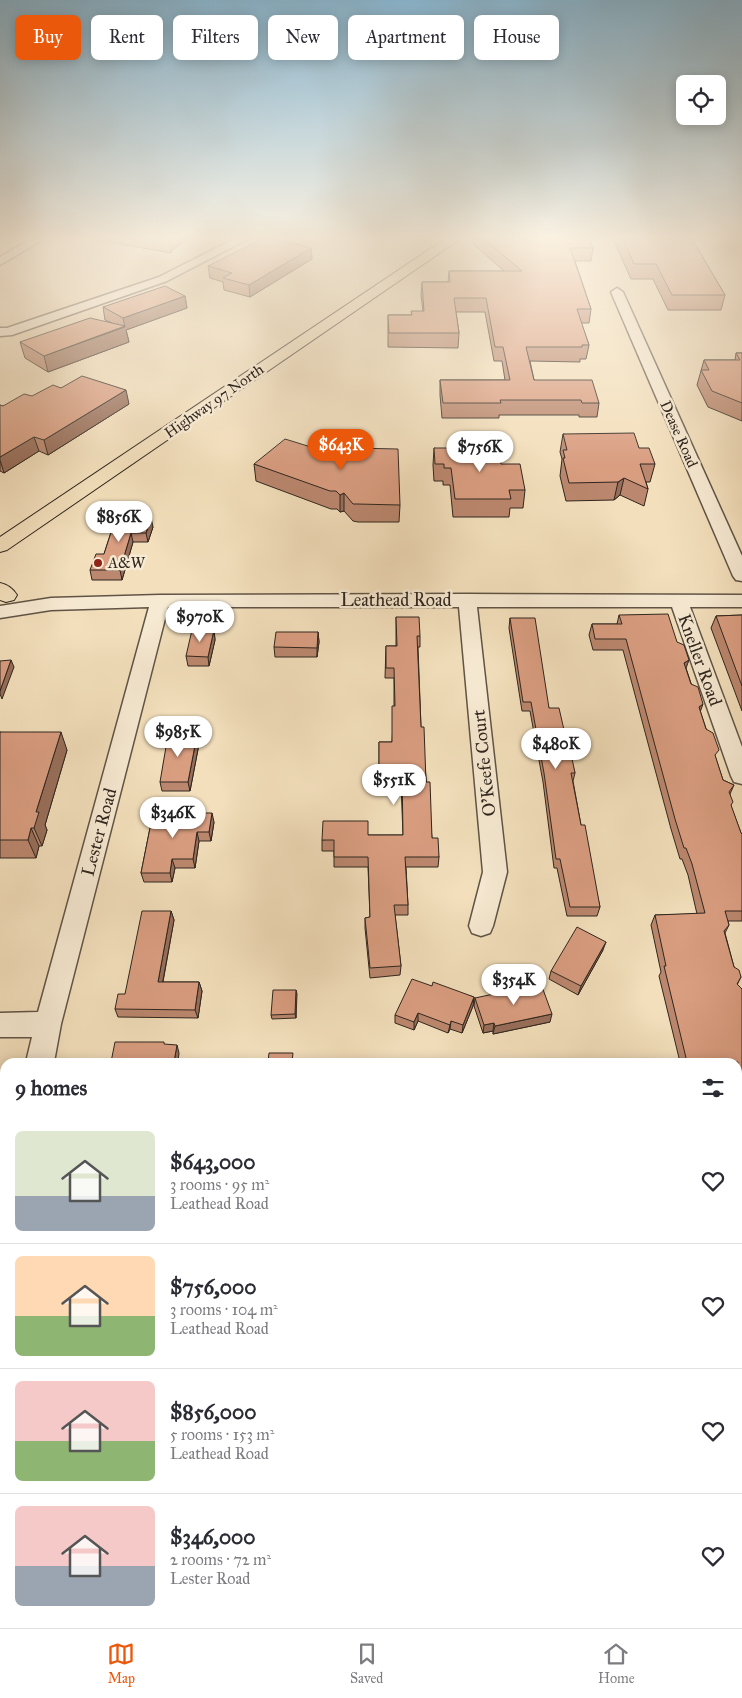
<!DOCTYPE html>
<html lang="en">
<head>
<meta charset="utf-8">
<style>
  :root { --surface:#fff; --page:#f7f7f7; --text:#2b2b33; --muted:#7c7c81; --line:#e1e1e2; --accent:#ea580c }
  body { margin:0; font-family:"IM FELL Great Primer",serif; background:var(--page); color:var(--text); height:100vh; display:flex; flex-direction:column; font-size:19px; white-space:nowrap }
  * { box-sizing:border-box; margin:0 }
  p { font-size:16px; color:var(--muted) }
  .icon { flex:none; width:28px; height:28px; fill:none; stroke:currentColor; stroke-width:2; stroke-linecap:round; stroke-linejoin:round }
  .map { position:relative; flex:1; overflow:hidden }
  .side { position:absolute; left:0px; top:1058px; width:742px; height:571px; display:flex; flex-direction:column; background:var(--surface); border-radius:15px 15px 0 0; box-shadow:0 2px 12px #0003 }
  .side>* { flex:none }
  .banner { position:absolute; left:15px; top:15px; width:712px; height:45px; display:flex; gap:10px }
  .controls { position:absolute; left:676px; top:75px; display:grid; gap:10px }
  .controls a { display:grid; place-items:center; width:50px; height:50px; border-radius:8px; background:var(--surface); box-shadow:0 2px 12px #0003; font-size:25px }
  .price { position:absolute; translate:-50% -42px; padding:0 11px; border-radius:18px; background:#fff; color:#222; font-size:16px; line-height:32px; filter:drop-shadow(0 1px 2px #0008) }
  .price::after { content:''; position:absolute; left:50%; top:30px; width:15px; height:11px; margin-left:-8px; background:inherit; clip-path:polygon(0 0,100% 0,50% 100%) }
  .price.on { background:var(--accent); color:#fff }
  ul { padding:0; list-style:none }
  li { display:flex; align-items:center; gap:15px; height:125px; padding:0 15px }
  li+li { border-top:1px solid var(--line) }
  li span { display:grid; place-items:center; flex:none; width:140px; height:100px; border-radius:8px; color:#555 }
  li>.icon { margin-inline-start:auto }
  span .icon { width:60px; height:60px; fill:#fffc; stroke-width:1 }
  li b { font-size:21px }
  h2 { display:flex; justify-content:space-between; align-items:center; height:60px; padding:0 15px; font-size:21px }
  .chip { padding:0 18px; border-radius:8px; background:var(--surface); box-shadow:0 2px 12px #0003; font-size:18px; line-height:45px }
  .chip.on { background:var(--accent); color:#fff }
  .tab-bar { display:flex; justify-content:space-around; align-items:center; height:70px; border-top:1px solid var(--line); background:var(--surface); font-size:14px; color:var(--muted) }
  .tab-bar a { display:grid; justify-items:center; gap:2px }
  .tab-bar .on { color:var(--accent) }
  .map>svg:first-child { display:block }
  .lines { fill:none; stroke-linecap:round; stroke-linejoin:round }
  .minor-casing { stroke:#605446; stroke-width:3 }
  .highway-casing { stroke:#2f261e; stroke-width:2 }
  .minor { fill:#f7ead3; fill-rule:evenodd }
  .highway { fill:#f3dfbc; fill-rule:evenodd }
  .wall { fill:#bb876e; stroke:#2f261e }
  .shaded-wall { fill:#986e5a; stroke:#2f261e }
  .building { fill:#d99d80; stroke:#2f261e }
  .poi-dot { fill:#8f2418; stroke:#f7ead3; stroke-width:2 }
  .labels { text-anchor:middle; dominant-baseline:central; stroke-width:5; stroke-linejoin:round; paint-order:stroke }
  .far-street-label { font-size:15px; fill:#2f261e; stroke:#f7ead3 }
  .far-poi-label { font-size:15px; fill:#2f261e; stroke:#f7ead3; text-anchor:start }
  .street-label { font-size:18px; fill:#2f261e; stroke:#f7ead3 }
</style>
</head>
<body>
<div class="map">
<svg width="742" height="1628" viewBox="0 0 742 1628">
  <rect width="100%" height="100%" fill="#f3dfbc"/>
  <filter id="stains"><feTurbulence type="fractalNoise" baseFrequency=".004" numOctaves="4"/><feColorMatrix values="0 0 0 0 .2 0 0 0 0 .09 0 0 0 0 .02 0 0 0 .5 -.17"/></filter>
  <radialGradient id="worn" r=".72"><stop offset=".6" stop-color="#630" stop-opacity="0"/><stop offset="1" stop-color="#630" stop-opacity=".3"/></radialGradient>
  <g class="lines">
    <g class="minor-casing">
      <g id="minor">
        <path d="M31,239H44L0,265V257Z"/>
        <path d="M234,239H248L167,281L12,335L0,336V328H7L159,277Z"/>
        <path d="M617,288L623,292L742,556V581L736,580L733,576L611,292Z"/>
        <path d="M467,594L742,595V607H690L742,747V784L734,782L731,776L672,607H477L507,872L493,926L490,933L481,936L472,933L469,926L483,872L459,607H168L61,1024L54,1062H26L32,1037H0V1013L38,1012L149,607L51,610L0,618V606L51,598L160,595Z"/>
        <path d="M5,1245V1342L0,1340V1247Z"/>
        <rect x="0" y="1491" width="5" height="36"/>
        <path d="M5,1609V1624H34V1628H0V1613Z"/>
        <path d="M546,1624H584L585,1628H545Z"/>
      </g>
    </g>
    <g class="highway-casing">
      <g id="highway">
        <path d="M445,239H460L7,550L0,552V537Z"/>
        <path d="M0,583C8,585 12,588 17,595L14,600L6,602L0,600Z"/>
      </g>
    </g>
    <use href="#minor" class="minor"/>
    <use href="#highway" class="highway"/>
  </g>
  <g class="wall">
    <path d="M92,239H188L171,251V253Z"/>
    <path d="M473,239H589L593,248L591,261H575L591,309L589,323H581L589,345L586,359H580V362L530,361L534,380L599,403L597,417H579V415H499V418H442L440,395V380H505L502,361H494L485,312H456L459,333L458,348L388,347V315H411L423,311L421,295L422,282H448L449,271H504L473,244Z"/>
    <path d="M613,239H692L725,295L721,310H668L653,279H631Z"/>
    <path d="M311,248L312,259L250,297L224,290L223,282L210,278L208,266Z"/>
    <path d="M185,296L187,308L126,330L129,342L48,372L25,358L20,342L112,323L105,320L103,307Z"/>
    <path d="M736,353H742V421L708,407L697,385L704,360H735Z"/>
    <path d="M61,388L129,404L48,455L39,451L4,473L0,471V405L3,406Z"/>
    <path d="M563,434L639,448L655,464L650,482H646L648,489L644,506L620,495L614,500L566,501L560,476L562,459L560,452Z"/>
    <path d="M434,448L501,464L525,490L523,508H510L509,517H453L450,485H443V481H434L433,465Z"/>
    <path d="M254,464L400,505L399,522H358L353,521L344,511L340,512L337,509H331L256,481Z"/>
    <path d="M116,517L153,527L148,542H133L122,580H92L90,570L104,554Z"/>
    <path d="M619,615L686,668L723,780L734,785L730,794L731,806L741,833L742,834V921H728L729,925L725,933L734,967L741,977L737,985L742,989V1266L738,1265V1062H680L659,976L661,972L651,925L655,915L697,914L688,875L682,859H680L671,829L623,650H593L589,635L592,624H617Z"/>
    <path d="M742,615V711L711,628L716,616Z"/>
    <path d="M396,617L420,636V647H418L421,727L432,838L439,857L438,867H406L408,905V915H395L401,966L400,975L370,978L365,928V918L370,917L368,867H334V851H322V840L368,835H403L401,784L379,783V742H392L394,706V678H385L386,646H396Z"/>
    <path d="M510,618L549,708L567,743L575,773L573,781L581,825L600,907L597,916H567L557,868H554L543,782L530,711H522L509,628Z"/>
    <path d="M214,630L215,640L209,666H188L186,656Z"/>
    <path d="M318,632L319,642L317,657H275L274,647Z"/>
    <path d="M0,732L67,750L45,825L47,830L42,846H39L36,858H0Z"/>
    <path d="M197,735L199,744L190,791H162L160,782Z"/>
    <path d="M153,813L214,822L211,841H199L195,868H175L172,882H144L141,873Z"/>
    <path d="M171,911L174,920L163,982H199L202,991L198,1018L118,1017L115,1009L125,994Z"/>
    <path d="M603,950L578,995L549,979L551,971Z"/>
    <path d="M432,986L474,997L473,1006L462,1033L450,1029L448,1033L418,1021L414,1030L395,1023V1015Z"/>
    <path d="M296,990V1018L272,1019L271,1015Z"/>
    <path d="M475,998L550,1022L493,1034V1031L483,1033L474,1006Z"/>
    <path d="M643,1624H707V1628H644Z"/>
  </g>
  <g class="shaded-wall">
    <path d="M168,239H188L171,251Z"/>
    <path d="M311,248L312,259L250,297L249,285Z"/>
    <path d="M185,296L187,308L126,330L129,342L48,372L44,356L125,327L123,318Z"/>
    <path d="M126,390L129,404L48,455L44,440Z"/>
    <path d="M34,437L39,451L4,473L0,460V457Z"/>
    <path d="M624,478L620,495L614,500L618,482Z"/>
    <path d="M344,493V511L340,512V495Z"/>
    <path d="M151,518L153,527L148,542L146,533Z"/>
    <path d="M131,533L133,542L122,580L120,570Z"/>
    <path d="M214,630L215,640L209,666L208,657Z"/>
    <path d="M318,632L319,642L317,657V648Z"/>
    <path d="M11,660L14,667L2,699L0,694V691Z"/>
    <path d="M689,660L685,671L684,663Z"/>
    <path d="M703,704L699,715V707Z"/>
    <path d="M61,732L67,750L45,825L47,830L42,846L34,828L36,812Z"/>
    <path d="M197,735L199,744L190,791L188,782Z"/>
    <path d="M212,813L214,822L211,841L209,832Z"/>
    <path d="M31,828L39,846L36,858L28,840Z"/>
    <path d="M197,832L199,841L195,868L193,859Z"/>
    <path d="M172,859L175,868L172,882L170,873Z"/>
    <path d="M171,911L174,920L161,991L158,982Z"/>
    <path d="M606,942L603,950L578,995L581,986Z"/>
    <path d="M199,982L202,991L198,1018L195,1010Z"/>
    <path d="M296,990L297,994L296,1018L295,1014Z"/>
    <path d="M474,997L473,1006L462,1033L463,1025Z"/>
    <path d="M418,1013V1021L414,1030V1022Z"/>
    <path d="M552,1014L550,1022L493,1034L495,1026Z"/>
    <path d="M451,1021L450,1029L448,1033Z"/>
    <path d="M494,1023L493,1031L483,1033L484,1025Z"/>
    <path d="M177,1045L179,1053L178,1062H174Z"/>
    <path d="M156,1624H163L162,1628H156Z"/>
  </g>
  <g class="building">
    <path d="M262,239H274L311,248L249,285L223,278L232,273L208,266Z"/>
    <path d="M484,239H589L593,248H570L591,309H577L589,345H582V347H526L534,380H592L599,403H582L581,400H500L501,403H443L440,380H510L503,347H495L486,298H454L459,333H389L388,315H412L411,311H424L422,282H450L449,271H522Z"/>
    <path d="M623,239H692L725,295H672L656,264H634Z"/>
    <path d="M165,286L185,296L123,318L103,307Z"/>
    <path d="M90,318L125,326L44,356L20,342Z"/>
    <path d="M736,353H742V403L712,391L701,370H709L704,360H740Z"/>
    <path d="M82,376L126,390L44,440L34,437L0,457V405L3,406L24,394L32,396L53,385L61,388Z"/>
    <path d="M634,433L639,448H649L655,464H640L648,489L624,478L618,482L569,483L563,458H565L563,450H567L563,434Z"/>
    <path d="M285,439L353,460V448L398,449L400,505L357,504H353L344,493L340,495L336,491H330L254,464Z"/>
    <path d="M434,448H498L501,464H520L525,490H509L511,499H455L451,468H444V464H435Z"/>
    <path d="M116,517L151,518L146,533H131L120,570H90L96,554H104Z"/>
    <path d="M668,614L677,642L684,645L689,660L684,663L691,684L698,687L703,704L699,707L706,729L713,733L719,750L715,755L723,780L734,785L729,792L733,802L731,805L741,833L742,834V911H725L729,925L724,931L734,967L739,970L741,977L737,984L742,989V1259H738V1062H687L664,966H666L655,915L705,913L692,864L686,848H684L675,819L626,639H595L592,624H622L619,615Z"/>
    <path d="M742,615V686L716,616Z"/>
    <path d="M396,617H419L420,636H417L421,727H424L426,782H430L432,838H438L439,857H405L408,905H394L401,966L370,968L365,918L370,917L368,857H334V840H322L323,821H368V835H403L402,773H379V742H392V706H395L394,668H386V646H397Z"/>
    <path d="M510,618H535L549,708H559L567,743L569,744L575,773H571L581,825H585L600,907H570L560,859H556L544,773L531,702H523Z"/>
    <path d="M192,630H214L208,657L186,656Z"/>
    <path d="M276,632H318L317,648L274,647Z"/>
    <path d="M11,660L0,691V661Z"/>
    <path d="M0,732H61L36,812H39L34,828H31L28,840H0Z"/>
    <path d="M168,735H197L188,782H160Z"/>
    <path d="M153,813H212L209,832H197L193,859H172L170,873H141Z"/>
    <path d="M142,911H171L158,982H199L195,1010L115,1009L118,994H125Z"/>
    <path d="M577,927L606,942L581,986L551,971Z"/>
    <path d="M412,979L432,986L433,982L474,997L463,1025L451,1021L450,1025L418,1013L414,1022L395,1015Z"/>
    <path d="M541,984L552,1014L495,1026L494,1023L484,1025L475,998Z"/>
    <path d="M273,990H296L295,1014L271,1015Z"/>
    <path d="M115,1042H164V1044L177,1045L174,1062H111Z"/>
    <path d="M269,1053H293L292,1062H268Z"/>
    <path d="M98,1624H156V1628H97Z"/>
    <path d="M650,1624H707V1628H651Z"/>
  </g>
  <linearGradient id="sky" x2="0" y2="1"><stop stop-color="#89b7d2"/><stop offset="0.51" stop-color="#faf1e1"/><stop offset="1" stop-color="#faf1e1" stop-opacity="0"/></linearGradient>
  <rect width="742" height="467" fill="url(#sky)"/>
  <circle class="poi-dot" cx="98" cy="563" r="5"/>
  <g class="labels">
    <g class="far-street-label">
      <text transform="translate(214 401) rotate(-35)">Highway 97 North</text>
      <text transform="translate(679 434) rotate(66)">Dease Road</text>
    </g>
    <g class="far-poi-label">
      <text x="108" y="563">A&amp;W</text>
    </g>
    <g class="street-label">
      <text x="396" y="600">Leathead Road</text>
      <text transform="translate(700 660) rotate(70)">Kneller Road</text>
      <text transform="translate(484 763) rotate(-96)">O'Keefe Court</text>
      <text transform="translate(99 832) rotate(-75)">Lester Road</text>
    </g>
  </g>
  <rect width="100%" height="100%" filter="url(#stains)"/>
  <rect width="100%" height="100%" fill="url(#worn)"/>
</svg>
<div class="controls">
<a><svg class="icon" aria-label="locate" viewBox="0 0 24 24"><circle cx="12" cy="12" r="6"/><path d="M12 2v4M12 18v4M2 12h4M18 12h4"/></svg></a>
</div>
<b class="price on" style="left:341px;top:471px">$643K</b>
<b class="price" style="left:480px;top:473px">$756K</b>
<b class="price" style="left:119px;top:543px">$856K</b>
<b class="price" style="left:200px;top:643px">$970K</b>
<b class="price" style="left:178px;top:758px">$985K</b>
<b class="price" style="left:556px;top:770px">$480K</b>
<b class="price" style="left:394px;top:806px">$551K</b>
<b class="price" style="left:173px;top:839px">$346K</b>
<b class="price" style="left:514px;top:1006px">$354K</b>
<div class="banner">
<a class="chip on">Buy</a>
<a class="chip">Rent</a>
<a class="chip">Filters</a>
<a class="chip">New</a>
<a class="chip">Apartment</a>
<a class="chip">House</a>
</div>
<section class="side">
<h2>9 homes<svg class="icon" aria-label="filters" viewBox="0 0 24 24"><path d="M4 7h16M4 17h16"/><circle cx="9" cy="7" r="2"/><circle cx="15" cy="17" r="2"/></svg></h2>
<ul>
<li><span style="background:linear-gradient(#dfe7d0 65%,#9aa5b1 0)"><svg class="icon" aria-label="home" viewBox="0 0 24 24"><path d="M3 11l9-7 9 7M6 9v11h12V9"/></svg></span><div><b>$643,000</b><p>3 rooms · 95 m²</p><p>Leathead Road</p></div><svg class="icon" aria-label="heart" viewBox="0 0 24 24"><path d="M12 20l-8-8c-3-5 5-10 8-4 3-6 11-1 8 4z"/></svg></li>
<li><span style="background:linear-gradient(#ffd9b3 60%,#8fb573 0)"><svg class="icon" aria-label="home" viewBox="0 0 24 24"><path d="M3 11l9-7 9 7M6 9v11h12V9"/></svg></span><div><b>$756,000</b><p>3 rooms · 104 m²</p><p>Leathead Road</p></div><svg class="icon" aria-label="heart" viewBox="0 0 24 24"><path d="M12 20l-8-8c-3-5 5-10 8-4 3-6 11-1 8 4z"/></svg></li>
<li><span style="background:linear-gradient(#f6c9c9 60%,#8fb573 0)"><svg class="icon" aria-label="home" viewBox="0 0 24 24"><path d="M3 11l9-7 9 7M6 9v11h12V9"/></svg></span><div><b>$856,000</b><p>5 rooms · 153 m²</p><p>Leathead Road</p></div><svg class="icon" aria-label="heart" viewBox="0 0 24 24"><path d="M12 20l-8-8c-3-5 5-10 8-4 3-6 11-1 8 4z"/></svg></li>
<li><span style="background:linear-gradient(#f6c9c9 60%,#9aa5b1 0)"><svg class="icon" aria-label="home" viewBox="0 0 24 24"><path d="M3 11l9-7 9 7M6 9v11h12V9"/></svg></span><div><b>$346,000</b><p>2 rooms · 72 m²</p><p>Lester Road</p></div><svg class="icon" aria-label="heart" viewBox="0 0 24 24"><path d="M12 20l-8-8c-3-5 5-10 8-4 3-6 11-1 8 4z"/></svg></li>
</ul>
</section>
</div>
<nav class="tab-bar">
<a class="on"><svg class="icon" aria-label="map" viewBox="0 0 24 24"><path d="M3 6l6-2 6 2 6-2v14l-6 2-6-2-6 2zM9 4v14M15 6v14"/></svg>Map</a>
<a><svg class="icon" aria-label="saved" viewBox="0 0 24 24"><path d="M7 4h10v16l-5-4-5 4z"/></svg>Saved</a>
<a><svg class="icon" aria-label="home" viewBox="0 0 24 24"><path d="M3 11l9-7 9 7M6 9v11h12V9"/></svg>Home</a>
</nav>
</body>
</html>
